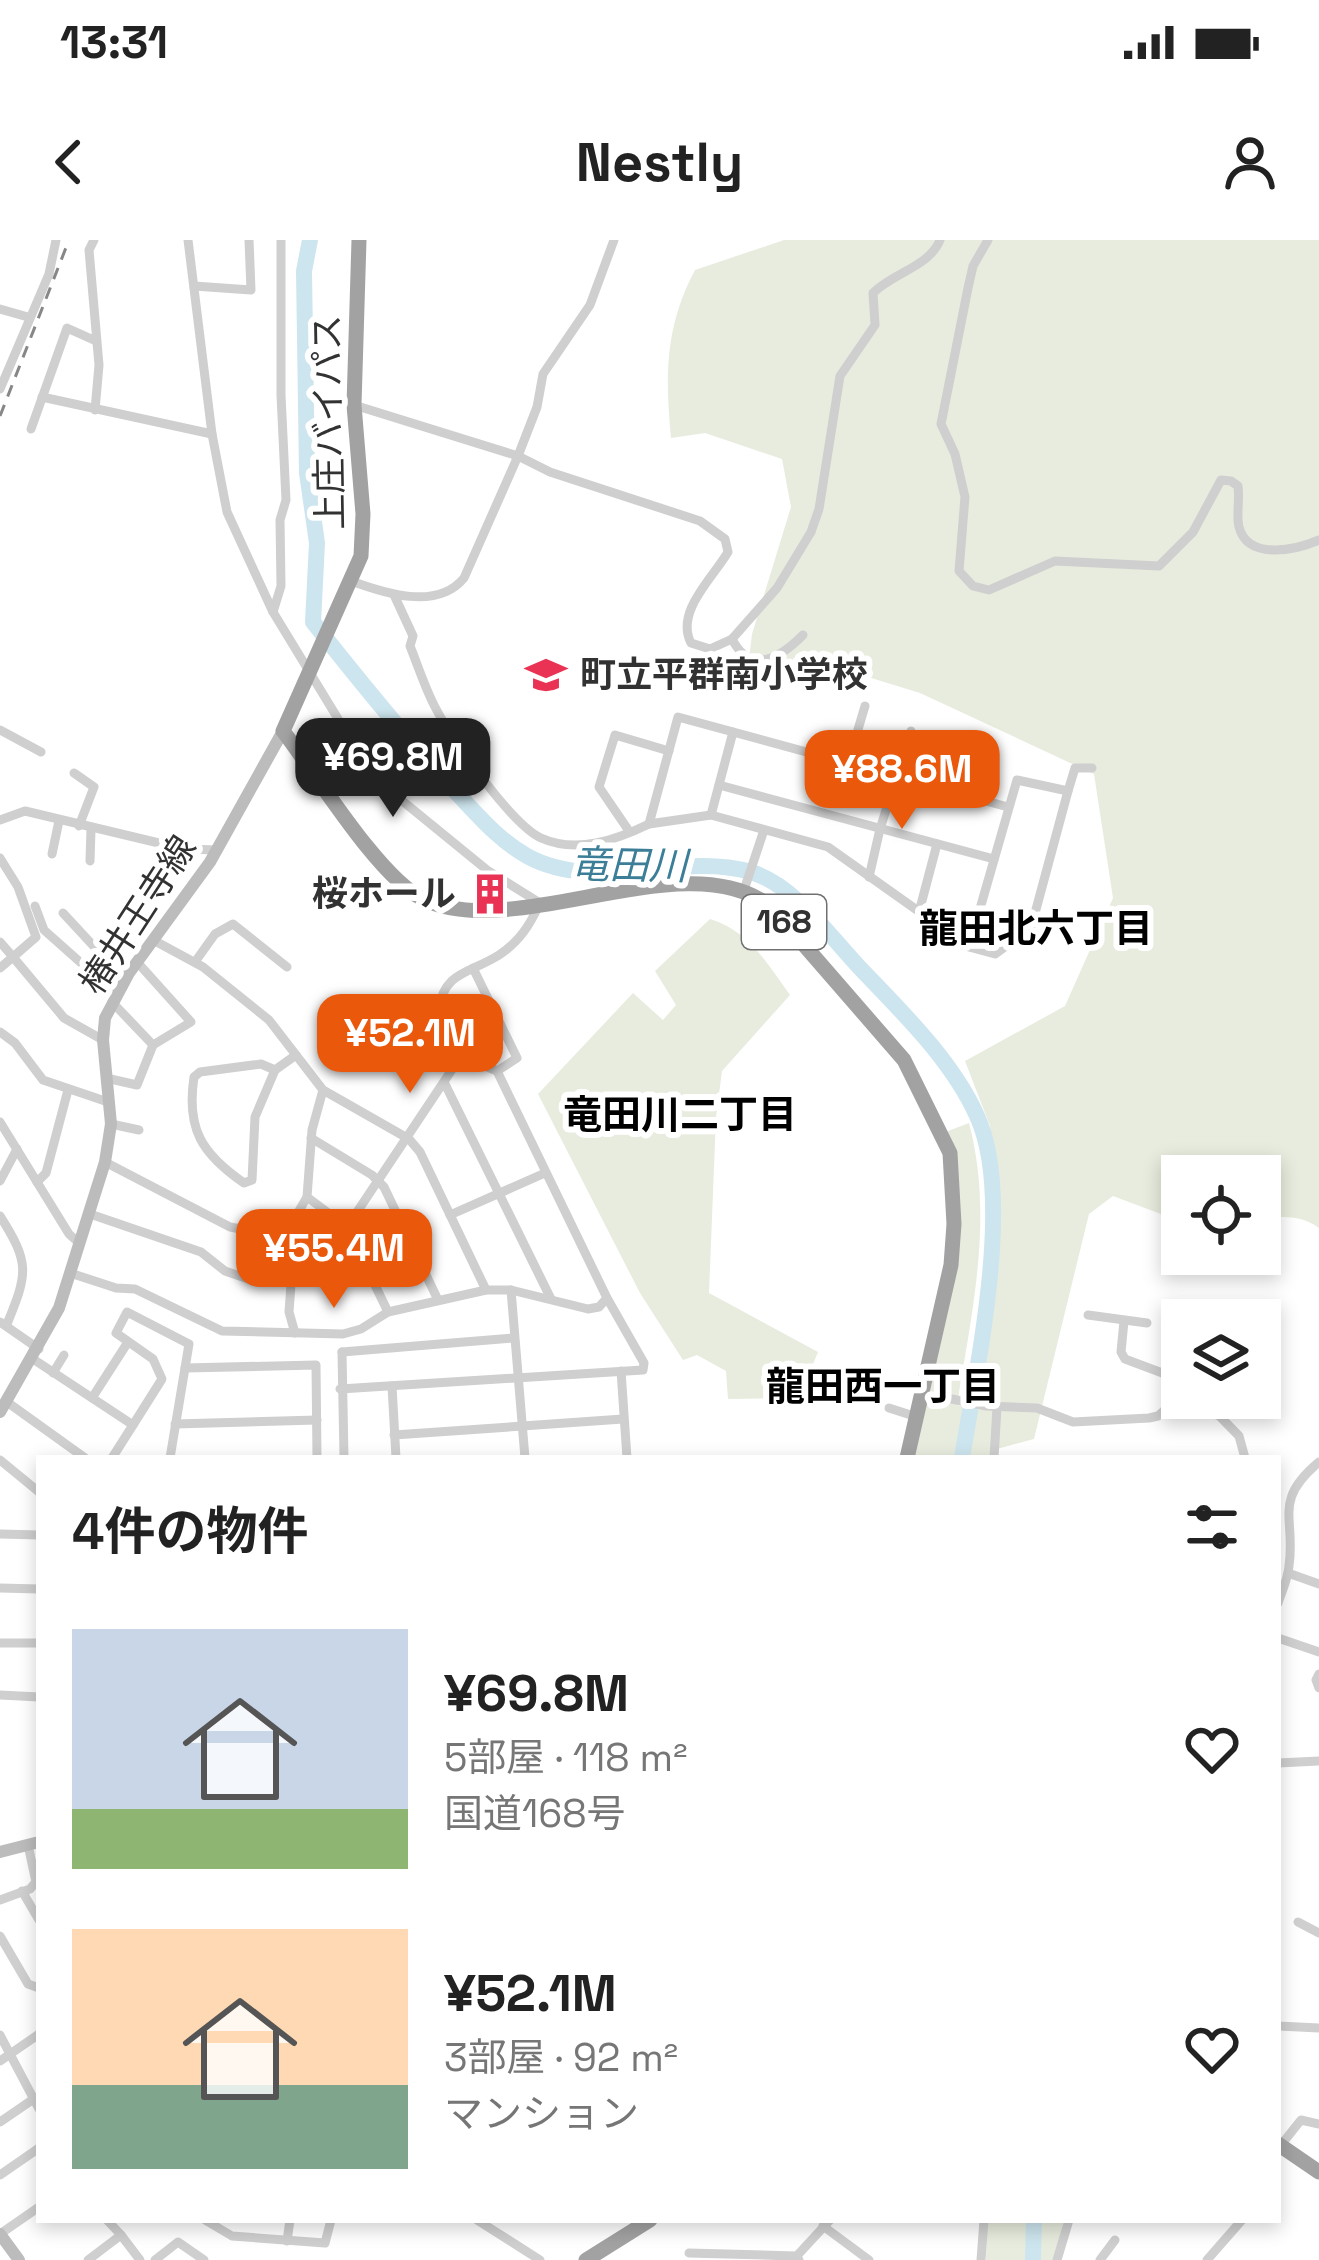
<!DOCTYPE html>
<html lang="ja">
<head>
<meta charset="utf-8">
<style>
  :root { --surface:#fff; --page:#f6f6f6; --text:#222; --muted:#767676; --accent:#ea580c }
  body { margin:0; font-family:"Space Grotesk","Noto Sans JP",sans-serif; background:var(--page); color:var(--text); height:100vh; display:flex; flex-direction:column; font-size:45px; white-space:nowrap }
  * { box-sizing:border-box; margin:0 }
  p { font-size:39px; color:var(--muted) }
  .icon { flex:none; width:66px; height:66px; fill:none; stroke:currentColor; stroke-width:2; stroke-linecap:round; stroke-linejoin:round }
  .map { position:relative; flex:1; overflow:hidden }
  .sheet { position:absolute; left:36px; top:1215px; width:1245px; height:768px; display:flex; flex-direction:column; background:var(--surface); border-radius:0px; box-shadow:0 6px 18px #0003 }
  .sheet>* { flex:none }
  .controls { position:absolute; left:1161px; top:915px; display:grid; gap:24px }
  .controls a { display:grid; place-items:center; width:120px; height:120px; border-radius:0px; background:var(--surface); box-shadow:0 6px 18px #0003; font-size:60px }
  .price { position:absolute; translate:-50% -102px; padding:0 27px; border-radius:24px; background:var(--accent); color:#fff; font-size:39px; line-height:78px; filter:drop-shadow(0 3px 6px #0008) }
  .price::after { content:''; position:absolute; left:50%; top:72px; width:36px; height:27px; margin-left:-18px; background:inherit; clip-path:polygon(0 0,100% 0,50% 100%) }
  .price.on { background:#222; color:#fff }
  ul { padding:0; list-style:none }
  li { display:flex; align-items:center; gap:36px; height:300px; padding:0 36px }
  li span { display:grid; place-items:center; flex:none; width:336px; height:240px; border-radius:0px; color:#555 }
  li>.icon { margin-inline-start:auto }
  span .icon { width:144px; height:144px; fill:#fffc; stroke-width:1 }
  li b { font-size:51px }
  h2 { display:flex; justify-content:space-between; align-items:center; height:144px; padding:0 36px; font-size:51px }
  .status { display:flex; justify-content:space-between; align-items:center; height:84px; padding:0 60px; background:var(--surface); direction:ltr }
  .status svg { height:33px; fill:currentColor }
  header { display:flex; justify-content:space-between; align-items:center; height:156px; padding:0 36px; background:var(--surface); font-size:54px; font-weight:600 }
  .map>svg:first-child { display:block }
  .green { fill:#e7ecde }
  .lines { fill:none; stroke-linecap:round; stroke-linejoin:round }
  .river { stroke:#cde5ee; stroke-width:16 }
  .minor { stroke:#cfcfcf; stroke-width:9 }
  .secondary { stroke:#bcbcbc; stroke-width:12 }
  .trunk { stroke:#a2a2a2; stroke-width:15 }
  .rail { stroke:#878787; stroke-width:3; stroke-dasharray:12 9; stroke-linecap:butt }
  .labels { text-anchor:middle; dominant-baseline:central; stroke-width:12; stroke-linejoin:round; paint-order:stroke }
  .shield { fill:#fff; stroke:#707070; stroke-width:3 }
  .shield-label { font-size:33px; font-weight:bold; fill:#323232 }
  .street-label { font-size:36px; fill:#323232; stroke:#fff }
  .poi-label { font-size:36px; font-weight:bold; fill:#323232; stroke:#fff; text-anchor:start }
  .water-label { font-size:39px; font-style:italic; fill:#3c7e98; stroke:#fff }
  .neighbourhood-label { font-size:39px; font-weight:bold; fill:#000; stroke:#fff }
</style>
</head>
<body>
<div class="status"><b>13:31</b><svg viewBox="0 0 49 12"><path d="M0 12V9h3v3zM5 12V6h3v6zM10 12V3h3v9zM15 12V0h3v12zM26 1h20v11H26zM47 4h2v5h-2z"/></svg></div>
<header><svg class="icon" aria-label="back" viewBox="0 0 24 24"><path d="M15 5l-7 7 7 7"/></svg>Nestly<svg class="icon" aria-label="person" viewBox="0 0 24 24"><circle cx="12" cy="8" r="4"/><path d="M4 21q1-7 8-7t8 7"/></svg></header>
<div class="map">
<svg width="1319" height="2020" viewBox="0 0 1319 2020">
  <rect width="100%" height="100%" fill="#fff"/>
  <g class="green">
    <path d="M784,0H1319V988C1301,975 1282,976 1260,979V936H1182V982L1113,956L1089,974L1034,1199L993,1210L992,1218H913L952,1044L948,891L969,883C994,978 972,1070 957,1165L979,1170L996,1048L990,886L965,821L1065,766L1113,658L1094,534L920,453L855,433L747,436L752,394L791,267L782,219L705,193L671,198C665,135 665,87 695,30Z"/>
    <path d="M710,679C749,691 767,723 790,755L722,831L716,877L709,1053L818,1112L799,1158L728,1159L726,1131L697,1115L683,1120L640,1053L538,854L633,753L663,780L676,765L655,731Z"/>
    <path d="M987,1980H1064L1054,2020H986Z"/>
  </g>
  <g class="lines">
    <g class="river">
      <path d="M310,0L304,31L307,233L317,303L313,382C358,439 403,495 453,549C476,573 497,599 527,616C596,654 679,611 751,632C794,645 829,695 859,727C901,771 952,820 977,876C1015,958 976,1130 962,1218"/>
      <path d="M1033,2020L1034,1980"/>
    </g>
    <g class="minor">
      <path d="M94,0L89,10L99,125L95,170"/>
      <path d="M188,0L212,194L227,272L273,372L343,487L389,550L487,630L540,663C530,685 519,702 499,715C471,733 444,731 439,769L461,816L347,987L388,1072"/>
      <path d="M988,0L973,26L968,48L941,184L955,214L965,257L959,331L973,346L989,350L1055,321L1159,326L1193,292L1221,240L1231,241L1238,246C1240,259 1236,275 1239,287C1248,321 1296,310 1319,300"/>
      <path d="M194,46L251,50L249,0"/>
      <path d="M0,69L28,77"/>
      <path d="M0,149L49,34L56,0"/>
      <path d="M42,157L212,194"/>
      <path d="M354,165L518,216L550,232L700,281L725,299L728,312C712,339 675,372 691,403L710,409L732,399L777,348L811,292L819,269L840,136L875,85L873,53C893,33 930,26 940,0"/>
      <path d="M31,189L67,88L96,101"/>
      <path d="M351,341C384,353 437,371 464,338L518,216L537,167L543,134L590,65L614,0"/>
      <path d="M395,357L413,396L410,406C418,426 425,448 435,467C451,498 511,584 541,598C577,614 616,600 649,584"/>
      <path d="M273,372L281,346L280,280L286,260L281,155V0"/>
      <path d="M732,399C751,436 780,418 803,395"/>
      <path d="M0,490L41,512"/>
      <path d="M848,523L865,466"/>
      <path d="M74,533L94,547L79,586"/>
      <path d="M719,545L994,619"/>
      <path d="M1068,551L1075,528H1092"/>
      <path d="M711,575L733,492"/>
      <path d="M0,580L25,571L184,609L218,610"/>
      <path d="M629,591L599,547L615,495L669,511"/>
      <path d="M52,614L59,581"/>
      <path d="M0,618L18,647L36,697L13,717L64,778L103,800"/>
      <path d="M90,621L91,589"/>
      <path d="M869,637L880,589L911,491"/>
      <path d="M744,650L764,590"/>
      <path d="M35,666L44,690L116,754"/>
      <path d="M919,672L937,604"/>
      <path d="M63,673L100,713L129,733"/>
      <path d="M155,701L203,727L269,780L296,815"/>
      <path d="M0,702L13,717L0,728"/>
      <path d="M969,707L1017,540L1068,551L1031,688L995,714L969,707L828,607L711,575L649,584L678,477L1008,567"/>
      <path d="M195,722L215,694L233,684L287,727"/>
      <path d="M473,728L517,818L497,831"/>
      <path d="M112,762L153,805L191,782L138,723"/>
      <path d="M0,792L15,803L43,840L108,862"/>
      <path d="M261,824L275,830L255,877L252,940L244,943C202,914 186,889 194,837L200,832Z"/>
      <path d="M275,830L296,815L323,850L409,899L420,912L486,1050"/>
      <path d="M106,838L137,845L153,805"/>
      <path d="M445,844L551,1059"/>
      <path d="M0,882L69,994L80,1004"/>
      <path d="M111,884L139,890"/>
      <path d="M311,898L372,935L384,947L438,1060"/>
      <path d="M105,922L230,987L294,999"/>
      <path d="M0,941L17,909"/>
      <path d="M37,942L46,933L68,850"/>
      <path d="M307,957L347,987"/>
      <path d="M90,974L201,1012L225,1031L257,1042L262,1037L265,994"/>
      <path d="M450,975L545,933"/>
      <path d="M0,976C30,1023 28,1033 7,1084"/>
      <path d="M70,1033L116,1048L135,1049L222,1091L343,1094L361,1089L388,1072L486,1050H511L588,1069L599,1067L607,1058"/>
      <path d="M291,1041H336L363,1025"/>
      <path d="M511,1050L525,1218"/>
      <path d="M1088,1075L1147,1083"/>
      <path d="M1252,1080L1253,1078"/>
      <path d="M1124,1081L1121,1112L1125,1119L1165,1134L1176,1127L1182,1134"/>
      <path d="M0,1082L39,1109"/>
      <path d="M295,1093L289,1072L296,976L307,957L312,890L323,850"/>
      <path d="M342,1112L513,1098"/>
      <path d="M342,1112L344,1218"/>
      <path d="M33,1119L133,1185L112,1218"/>
      <path d="M185,1128L316,1125L317,1218"/>
      <path d="M621,1131L627,1218"/>
      <path d="M53,1133L64,1115"/>
      <path d="M392,1146L396,1218"/>
      <path d="M340,1149L643,1130L644,1123L607,1058L497,831L461,816"/>
      <path d="M92,1158L128,1102"/>
      <path d="M947,1158L986,1166L1037,1168L1073,1182L1149,1178L1158,1176L1182,1154"/>
      <path d="M1202,1158L1239,1196L1245,1218"/>
      <path d="M7,1162L85,1218"/>
      <path d="M889,1168L914,1176"/>
      <path d="M1217,1175L1230,1158"/>
      <path d="M175,1184L317,1180"/>
      <path d="M133,1185L162,1139L153,1119L116,1093L127,1072L189,1104L170,1218"/>
      <path d="M394,1195L623,1179"/>
      <path d="M994,1218L997,1167"/>
      <path d="M0,1220L39,1252"/>
      <path d="M0,1294L39,1295"/>
      <path d="M1288,1333L1319,1344"/>
      <path d="M0,1348L39,1349"/>
      <path d="M1278,1363C1282,1351 1288,1339 1289,1326C1296,1278 1272,1261 1319,1222"/>
      <path d="M1278,1398L1319,1412"/>
      <path d="M0,1403H39"/>
      <path d="M1319,1434L1316,1440L1319,1448"/>
      <path d="M0,1455L39,1457"/>
      <path d="M1278,1523L1319,1521"/>
      <path d="M22,1651L39,1680"/>
      <path d="M0,1660L30,1649L36,1642L28,1605"/>
      <path d="M1298,1682L1319,1693"/>
      <path d="M0,1696L28,1744L39,1748"/>
      <path d="M1278,1786L1319,1788"/>
      <path d="M0,1795L39,1869"/>
      <path d="M0,1821L39,1794"/>
      <path d="M0,1882L35,1858"/>
      <path d="M1281,1905L1301,1880L1319,1884"/>
      <path d="M0,1935L39,1908"/>
      <path d="M107,1980L121,1995"/>
      <path d="M205,1980L232,1996L325,2003L331,1980"/>
      <path d="M477,1980L540,2020"/>
      <path d="M823,1986L869,2020"/>
      <path d="M0,1994L39,1967"/>
      <path d="M287,2001L290,1980"/>
      <path d="M689,2013L796,2016L799,2020"/>
      <path d="M88,2020L121,1995L140,2020"/>
      <path d="M155,2020L178,2002L204,2020"/>
      <path d="M793,2020L830,1980"/>
      <path d="M981,2020L984,1980"/>
      <path d="M1057,2020L1069,1980"/>
      <path d="M1100,2020L1115,2000"/>
      <path d="M1207,2020L1242,1980"/>
    </g>
    <g class="secondary">
      <path d="M0,1172L59,1068L105,922L111,884L103,800L105,778L129,733L210,622L283,491"/>
      <path d="M0,1612L39,1602"/>
      <path d="M0,1994L19,2020"/>
    </g>
    <g class="trunk">
      <path d="M359,0L354,165L363,274L361,316L283,491C316,534 379,638 423,659C514,704 689,599 772,668L904,820L950,913L954,984L951,1025L907,1218"/>
      <path d="M1278,1904L1319,1932"/>
      <path d="M586,2020L650,1980"/>
    </g>
    <path class="rail" d="M0,176L69,0"/>
  </g>
  <defs>
    <g id="school-bare" transform="scale(3.24)"><path d="M0-5L7-2L0 1L-7-2ZM-4 1L0 2.5L4 1V4Q0 6-4 4Z" fill="#ea3354" stroke="#fff" stroke-width="2.5" paint-order="stroke"/></g>
    <g id="building-bare" transform="scale(3.24)"><path d="M-4-6H4V6H1V3H-1V6H-4ZM-2.5-4.3h1.7v1.8h-1.7ZM.8-4.3h1.7v1.8H.8ZM-2.5-1h1.7V.8h-1.7ZM.8-1h1.7V.8H.8Z" fill="#ea3354" stroke="#fff" stroke-width="2.5" paint-order="stroke"/></g>
  </defs>
  <g fill-rule="evenodd">
    <use href="#school-bare" x="546" y="435"/>
    <use href="#building-bare" x="490" y="654"/>
  </g>
  <g class="labels">
    <rect class="shield" x="742" y="655" width="84" height="54" rx="9"/>
    <g class="shield-label">
      <text x="784" y="682">168</text>
    </g>
    <g class="street-label">
      <text transform="translate(329 182) rotate(-91)">上庄バイパス</text>
      <text transform="translate(138 675) rotate(-57)">椿井王寺線</text>
    </g>
    <g class="poi-label">
      <text x="580" y="435">町立平群南小学校</text>
      <text x="456" y="654" text-anchor="end">桜ホール</text>
    </g>
    <g class="water-label">
      <text transform="translate(629 625) rotate(1)">竜田川</text>
    </g>
    <g class="neighbourhood-label">
      <text x="1036" y="688">龍田北六丁目</text>
      <text x="680" y="874">竜田川二丁目</text>
      <text x="883" y="1146">龍田西一丁目</text>
    </g>
  </g>
</svg>
<div class="controls">
<a><svg class="icon" aria-label="locate" viewBox="0 0 24 24"><circle cx="12" cy="12" r="6"/><path d="M12 2v4M12 18v4M2 12h4M18 12h4"/></svg></a>
<a><svg class="icon" aria-label="layers" viewBox="0 0 24 24"><path d="M12 4l9 5-9 5-9-5zM3 14l9 5 9-5"/></svg></a>
</div>
<b class="price on" style="left:393px;top:580px">¥69.8M</b>
<b class="price" style="left:902px;top:592px">¥88.6M</b>
<b class="price" style="left:410px;top:856px">¥52.1M</b>
<b class="price" style="left:334px;top:1071px">¥55.4M</b>
<section class="sheet">
<h2>4件の物件<svg class="icon" aria-label="filters" viewBox="0 0 24 24"><path d="M4 7h16M4 17h16"/><circle cx="9" cy="7" r="2"/><circle cx="15" cy="17" r="2"/></svg></h2>
<ul>
<li><span style="background:linear-gradient(#c9d6e8 75%,#8fb573 0)"><svg class="icon" aria-label="home" viewBox="0 0 24 24"><path d="M3 11l9-7 9 7M6 9v11h12V9"/></svg></span><div><b>¥69.8M</b><p>5部屋 · 118 m²</p><p>国道168号</p></div><svg class="icon" aria-label="heart" viewBox="0 0 24 24"><path d="M12 20l-8-8c-3-5 5-10 8-4 3-6 11-1 8 4z"/></svg></li>
<li><span style="background:linear-gradient(#ffd9b3 65%,#7fa58c 0)"><svg class="icon" aria-label="home" viewBox="0 0 24 24"><path d="M3 11l9-7 9 7M6 9v11h12V9"/></svg></span><div><b>¥52.1M</b><p>3部屋 · 92 m²</p><p>マンション</p></div><svg class="icon" aria-label="heart" viewBox="0 0 24 24"><path d="M12 20l-8-8c-3-5 5-10 8-4 3-6 11-1 8 4z"/></svg></li>
</ul>
</section>
</div>
</body>
</html>
